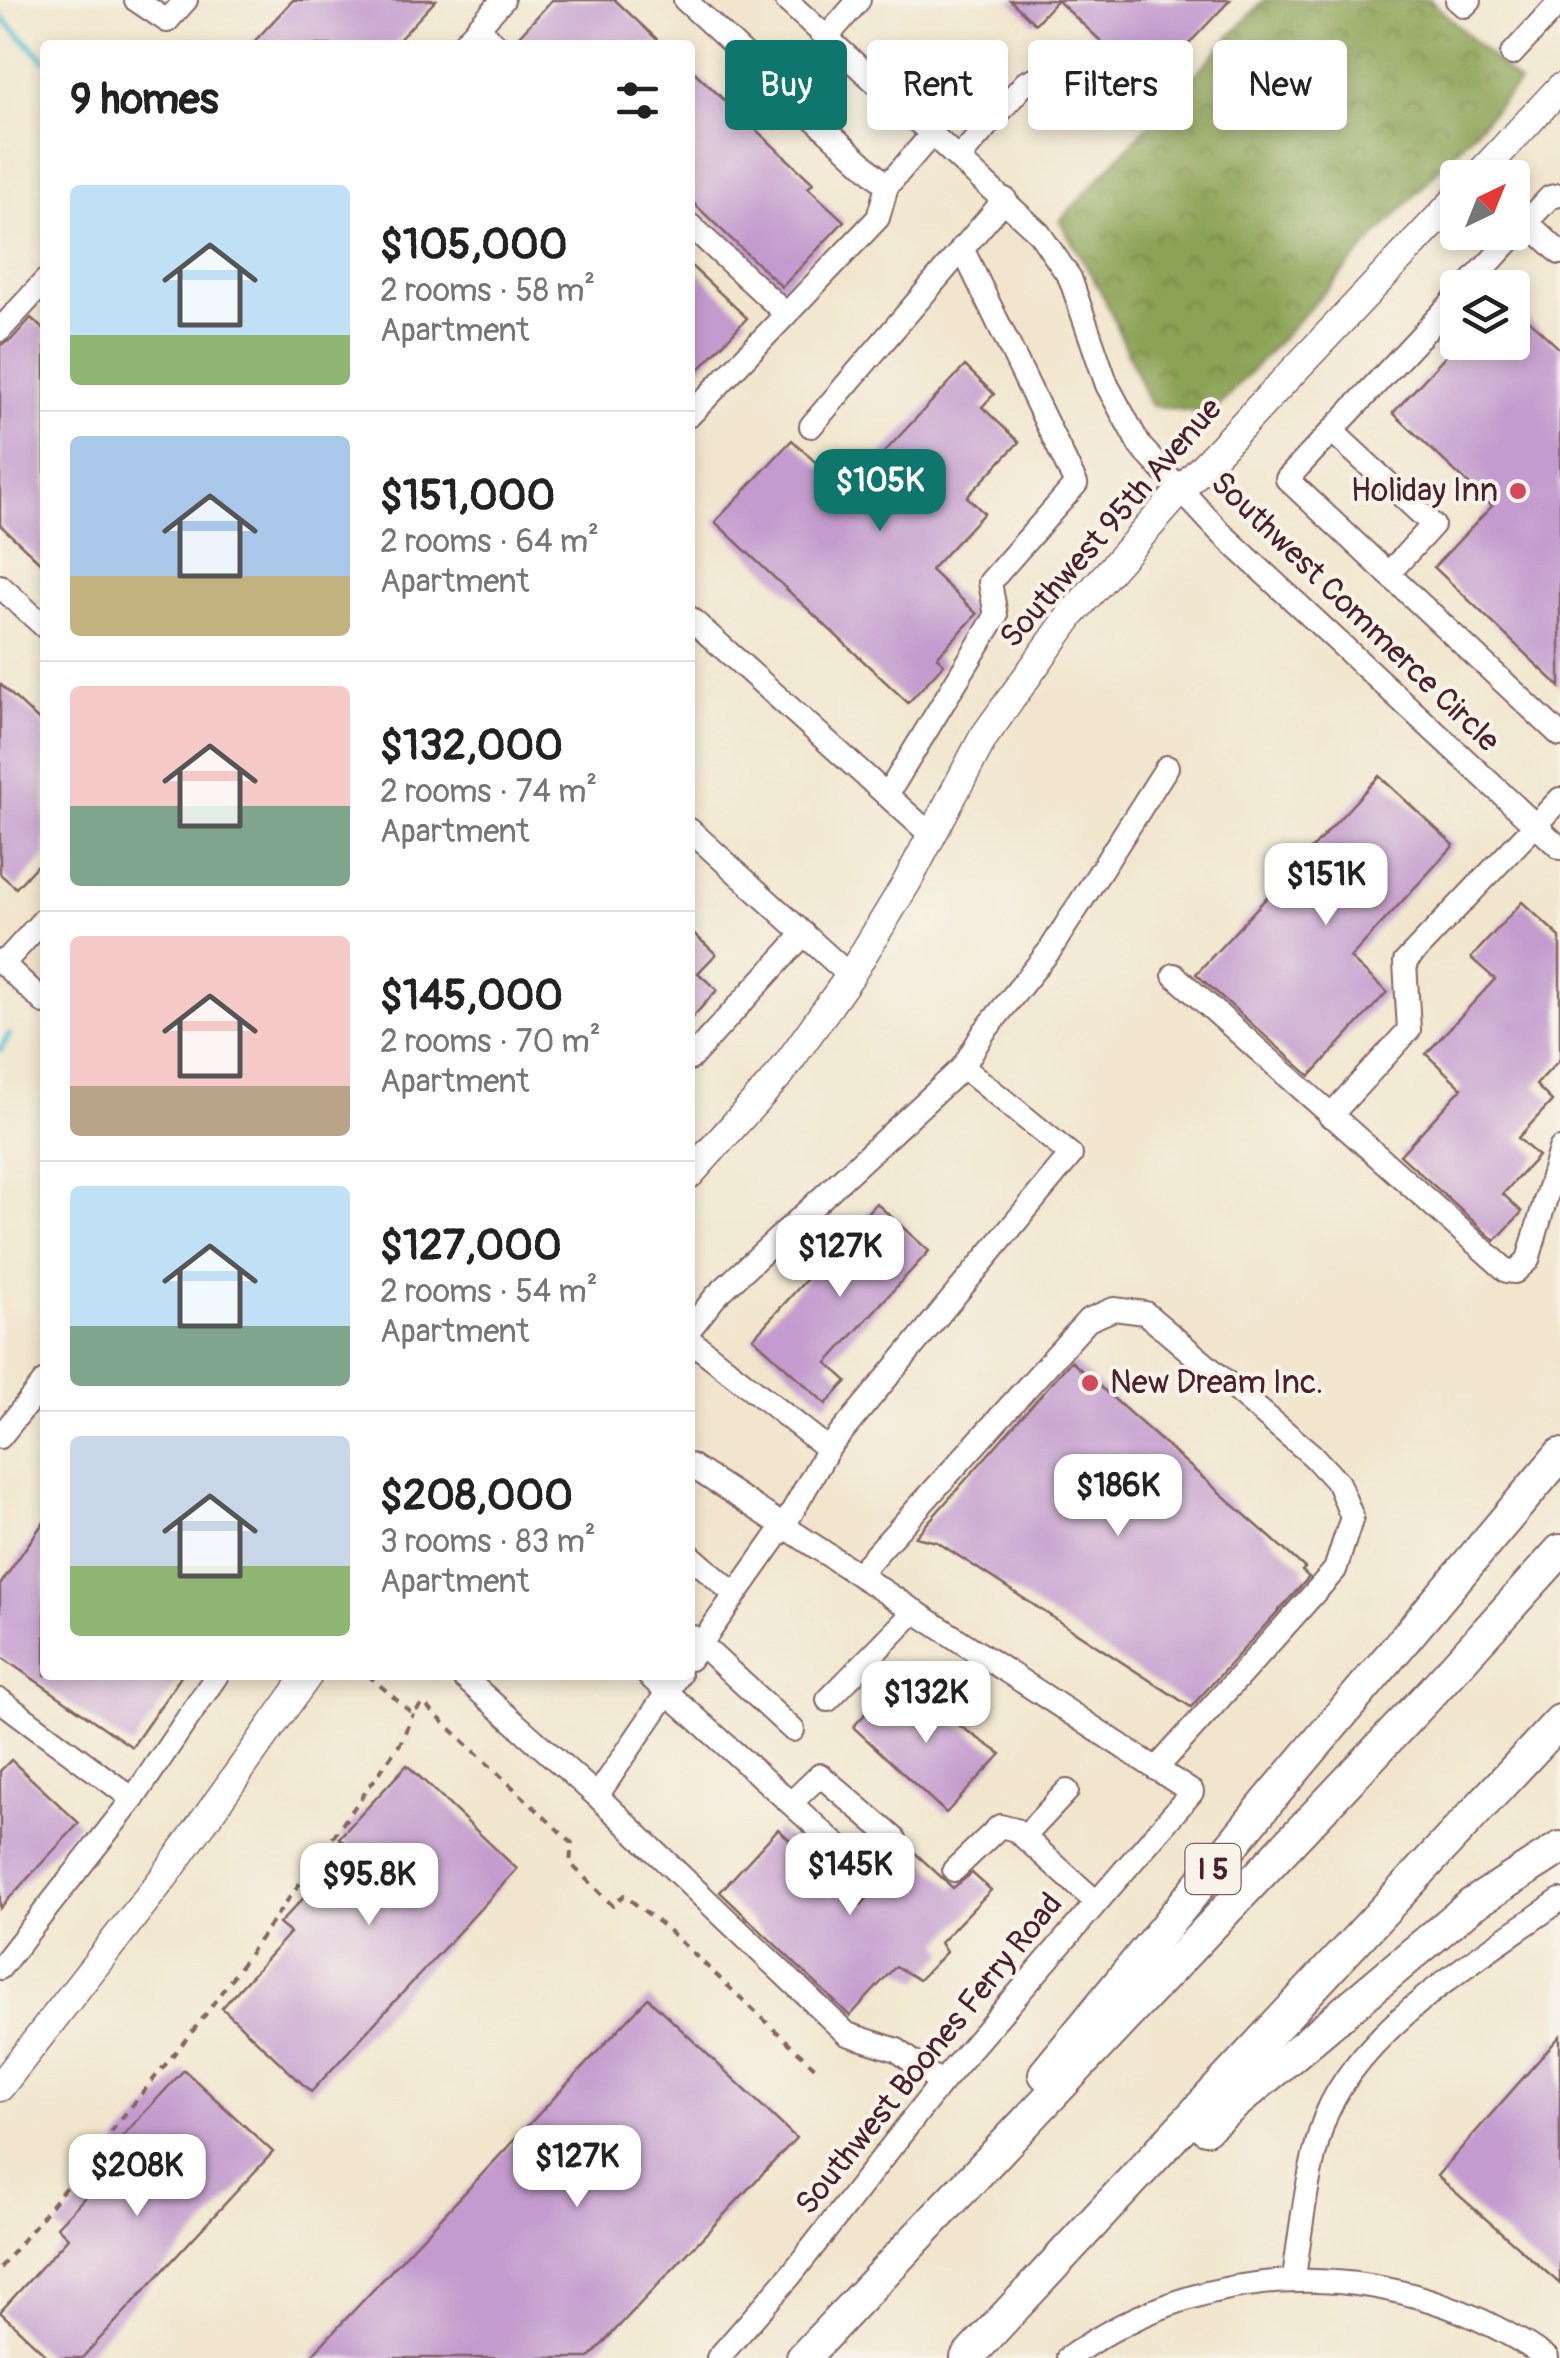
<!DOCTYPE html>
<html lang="en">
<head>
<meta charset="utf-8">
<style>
  :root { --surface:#fff; --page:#f6f6f6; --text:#222; --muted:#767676; --line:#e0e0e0; --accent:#0f766e }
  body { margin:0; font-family:Pangolin,sans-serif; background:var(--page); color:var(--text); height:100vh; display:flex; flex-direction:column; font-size:38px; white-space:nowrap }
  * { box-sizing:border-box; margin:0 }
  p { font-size:32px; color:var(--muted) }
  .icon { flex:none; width:55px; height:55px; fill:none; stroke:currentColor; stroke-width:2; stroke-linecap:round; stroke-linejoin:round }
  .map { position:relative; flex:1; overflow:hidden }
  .panel { position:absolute; left:40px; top:40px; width:655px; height:1640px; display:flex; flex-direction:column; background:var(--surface); border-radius:10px; box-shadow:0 5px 15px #0003 }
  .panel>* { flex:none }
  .guide { position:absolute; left:725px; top:40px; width:685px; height:90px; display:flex; gap:20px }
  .needle { width:65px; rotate:43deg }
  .tools { position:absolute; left:1440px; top:160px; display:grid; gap:20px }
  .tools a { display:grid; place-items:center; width:90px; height:90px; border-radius:10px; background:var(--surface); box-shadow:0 5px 15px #0003; font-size:50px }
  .price { position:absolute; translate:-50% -85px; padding:0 22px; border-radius:20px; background:#fff; color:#222; font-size:32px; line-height:65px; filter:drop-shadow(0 2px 5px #0008) }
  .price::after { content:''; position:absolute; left:50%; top:60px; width:30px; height:22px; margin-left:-15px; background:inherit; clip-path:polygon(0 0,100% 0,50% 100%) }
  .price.active { background:var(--accent); color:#fff }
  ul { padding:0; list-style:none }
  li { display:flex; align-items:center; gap:30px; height:250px; padding:0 30px }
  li+li { border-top:2px solid var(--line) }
  li span { display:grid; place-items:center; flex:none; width:280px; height:200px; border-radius:10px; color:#555 }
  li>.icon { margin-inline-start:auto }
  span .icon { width:120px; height:120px; fill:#fffc; stroke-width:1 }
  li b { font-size:42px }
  h2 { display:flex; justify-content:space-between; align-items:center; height:120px; padding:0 30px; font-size:42px }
  .pill { padding:0 35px; border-radius:10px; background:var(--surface); box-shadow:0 5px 15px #0003; font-size:35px; line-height:90px }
  .pill.active { background:var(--accent); color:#fff }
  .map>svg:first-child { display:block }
  .forest { fill:url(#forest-crowns); stroke:#6a6140; stroke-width:2.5 }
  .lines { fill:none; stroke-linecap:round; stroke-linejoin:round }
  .stream { stroke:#54bfd0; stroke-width:6 }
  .building { fill:#c39bce }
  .minor-casing { stroke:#846564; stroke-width:26 }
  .major-casing { stroke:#846564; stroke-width:31 }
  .highway-casing { stroke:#846564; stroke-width:36 }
  .path { stroke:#846564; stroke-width:4; stroke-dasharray:8 8; stroke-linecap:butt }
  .minor { stroke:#fff; stroke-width:22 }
  .major { stroke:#fff; stroke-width:28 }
  .highway { stroke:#fff; stroke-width:32 }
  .poi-dot { fill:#d1495b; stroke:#f7f3e8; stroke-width:4 }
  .labels { text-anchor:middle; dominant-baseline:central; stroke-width:8; stroke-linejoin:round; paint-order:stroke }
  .shield { fill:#f7f3e8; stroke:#7e5f64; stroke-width:2.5 }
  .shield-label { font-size:30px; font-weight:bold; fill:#4a1f2b }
  .poi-label { font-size:32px; fill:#4a1f2b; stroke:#f7f3e8; text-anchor:end }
  .street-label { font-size:32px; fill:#4a1f2b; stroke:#f7f3e8 }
</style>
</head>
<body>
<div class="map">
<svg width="1560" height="2358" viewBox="0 0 1560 2358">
  <defs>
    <pattern id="forest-crowns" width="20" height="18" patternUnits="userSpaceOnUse" patternTransform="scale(2.5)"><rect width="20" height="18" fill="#8ba354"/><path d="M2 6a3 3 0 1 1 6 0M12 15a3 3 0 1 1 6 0" fill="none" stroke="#748446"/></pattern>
  </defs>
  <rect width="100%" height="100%" fill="#f7f3e8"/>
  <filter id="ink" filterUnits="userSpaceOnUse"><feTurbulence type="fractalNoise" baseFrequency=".01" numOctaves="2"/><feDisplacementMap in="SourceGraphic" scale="20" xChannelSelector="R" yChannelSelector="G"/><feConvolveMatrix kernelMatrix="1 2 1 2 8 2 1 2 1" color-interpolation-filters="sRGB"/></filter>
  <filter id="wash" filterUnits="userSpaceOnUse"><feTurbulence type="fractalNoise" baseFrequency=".0048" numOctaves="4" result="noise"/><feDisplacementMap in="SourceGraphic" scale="40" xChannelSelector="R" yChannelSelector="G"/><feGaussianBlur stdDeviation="2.25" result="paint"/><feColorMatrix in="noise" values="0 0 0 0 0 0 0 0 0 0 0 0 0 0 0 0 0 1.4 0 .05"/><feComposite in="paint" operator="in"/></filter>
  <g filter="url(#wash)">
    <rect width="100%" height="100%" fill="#f1e6cd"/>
    <path class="forest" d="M1264,0H1430L1519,83L1211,414L1150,405L1104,297L1060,221Z"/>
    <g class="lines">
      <g class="stream">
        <path d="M0,16L45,60"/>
        <path d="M0,1050L9,1035"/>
      </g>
    </g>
    <g id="blocks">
      <g class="building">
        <path d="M293,0H436L394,45H251Z"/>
        <path d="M552,0H615L663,45H511Z"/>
        <path d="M1010,0H1230L1149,86L1057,0L1035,24Z"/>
        <path d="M690,68L813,183L808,188L844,221L782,287L690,200Z"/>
        <path d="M690,265L747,318L690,379Z"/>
        <path d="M1512,305L1560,349V687L1434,567L1492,506L1393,413L1459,342H1512Z"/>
        <path d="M31,318L45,331V567L0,525V345L11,340Z"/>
        <path d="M965,366L994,394L982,407L1019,442L967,497L984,513L931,570L977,614L937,657L944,664L908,703L715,522L792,440L847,492Z"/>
        <path d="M0,684L45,726V856L16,888L0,874Z"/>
        <path d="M1379,776L1454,845L1350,958L1387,992L1310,1076L1196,974Z"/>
        <path d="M1522,902L1560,937V1059L1536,1085L1552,1101L1518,1138L1538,1156L1503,1194L1522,1212L1495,1241L1400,1155L1462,1088L1426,1054L1495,979L1471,958Z"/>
        <path d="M690,930L716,954L698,973L717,990L690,1020Z"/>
        <path d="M876,1203L929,1251L827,1363L847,1381L826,1404L753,1338Z"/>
        <path d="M1071,1361L1305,1568L1302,1571L1309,1577L1191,1707L937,1542L915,1537Z"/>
        <path d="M45,1520V1675H182L132,1747L0,1656V1585Z"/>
        <path d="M895,1682L1001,1754L946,1813L853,1727Z"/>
        <path d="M11,1760L79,1823L0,1908V1771Z"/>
        <path d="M407,1765L517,1869L311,2092L222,2008L290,1933L279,1924L351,1848L339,1838Z"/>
        <path d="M778,1829L861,1905L912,1850L953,1888L972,1873L991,1890L940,1943L946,1952L919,1980L896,1966L850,2016L720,1892Z"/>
        <path d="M648,1998L796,2138L589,2358H309Z"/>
        <path d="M1560,2036V2284L1437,2176Z"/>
        <path d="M184,2070L273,2152L82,2358H49L0,2312L68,2238L57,2227L126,2153L116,2143Z"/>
      </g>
    </g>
  </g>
  <g filter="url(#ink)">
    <use href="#blocks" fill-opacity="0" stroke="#846564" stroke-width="2.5"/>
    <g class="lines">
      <g class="minor-casing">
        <g id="minor">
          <path d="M136,0L167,21L186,0"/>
          <path d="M685,0L887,186"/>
          <path d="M786,0L1039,233L1070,278L1107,385L1140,446L1220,532L1560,848"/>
          <path d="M1457,0L1464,6L1470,0"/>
          <path d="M478,28L496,45"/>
          <path d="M826,38L859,0"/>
          <path d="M462,45L503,0"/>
          <path d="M1512,54L1560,2"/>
          <path d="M959,158L1025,83C1051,68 1064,86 1084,103"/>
          <path d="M1527,222L1560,253"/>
          <path d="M690,225L786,314"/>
          <path d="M1466,288L1550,197L1560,195"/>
          <path d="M1458,296L1287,479L1560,735"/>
          <path d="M0,330L45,281"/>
          <path d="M690,415L878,218L887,186L932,134"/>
          <path d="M811,426L1005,199"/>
          <path d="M1332,431L1433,525L1388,574"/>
          <path d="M0,586L45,627"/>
          <path d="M690,618L931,835"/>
          <path d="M887,795L996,616L990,582L1076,484L962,248"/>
          <path d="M690,830L850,976"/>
          <path d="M0,961L45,1003"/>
          <path d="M3,964L45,918"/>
          <path d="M1174,975L1507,1271L1515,1272L1528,1260L1560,1149"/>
          <path d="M690,1059L804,934"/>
          <path d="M963,1067L984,1032L1050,950L1167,767"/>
          <path d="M1330,1116L1409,1030L1405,962L1560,799"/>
          <path d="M690,1329L716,1296L963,1067L1071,1155L828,1449"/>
          <path d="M690,1340L828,1449L784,1526L690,1659"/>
          <path d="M0,1437L45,1381"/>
          <path d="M690,1465L1192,1792L941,2083L790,2276L718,2358"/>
          <path d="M690,1555L734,1594"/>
          <path d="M858,1574L1088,1320L1114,1309L1145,1313L1312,1455L1338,1483L1352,1517L1335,1570L1156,1769"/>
          <path d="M693,1637L793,1730"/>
          <path d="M461,1675L597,1796"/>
          <path d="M648,1675L868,1873L895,1839L820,1775L792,1802"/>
          <path d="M679,1675L597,1796L847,2034L897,2050L941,2083"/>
          <path d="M0,1700L133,1799"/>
          <path d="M828,1700L915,1611"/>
          <path d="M1024,1837L1067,1791"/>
          <path d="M954,1870L1000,1826L1016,1830L1096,1902"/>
          <path d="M0,1968L133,1799L217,1675"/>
          <path d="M1294,2278C1301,2227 1307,2175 1322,2126C1353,2031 1483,1956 1560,1900"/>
          <path d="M1068,2358C1215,2253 1400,2257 1547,2358"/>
        </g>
      </g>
      <g class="major-casing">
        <g id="major">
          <path d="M1476,178L1560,88"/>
          <path d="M690,1174L781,1073L850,976L907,882L983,738L1071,615L1181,490L1458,197"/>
          <path d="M0,2087L164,1877L308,1675"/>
        </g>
      </g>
      <g class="highway-casing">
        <g id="highway">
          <path d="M1045,2074L1269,1800L1560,1455"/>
          <path d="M1206,2128L1471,1905L1560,1848"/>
          <path d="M803,2358L1432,1692L1560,1551"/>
          <path d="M967,2358L1560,1721"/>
        </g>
      </g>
      <g class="path">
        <path d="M368,1675L413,1714L423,1703L572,1843L570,1863L613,1906L624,1895L667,1929L820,2072"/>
        <path d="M342,1678L344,1675"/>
        <path d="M0,2268L200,2022L400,1744L413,1714"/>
      </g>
      <use href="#minor" class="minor"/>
      <use href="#major" class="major"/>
      <use href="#highway" class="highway"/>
    </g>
  </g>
  <g class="poi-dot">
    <circle cx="1518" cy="491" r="10"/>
    <circle cx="1090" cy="1383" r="10"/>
  </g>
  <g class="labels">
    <rect class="shield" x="1185.5" y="1844" width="55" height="50" rx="8"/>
    <g class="shield-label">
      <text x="1213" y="1869">I 5</text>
    </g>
    <g class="poi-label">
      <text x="1498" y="491">Holiday Inn</text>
      <text x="1110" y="1383" text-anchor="start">New Dream Inc.</text>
    </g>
    <g class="street-label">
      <text transform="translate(1111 523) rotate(-49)">Southwest 95th Avenue</text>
      <text transform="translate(1355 612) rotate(44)">Southwest Commerce Circle</text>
      <text transform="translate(929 2054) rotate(-51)">Southwest Boones Ferry Road</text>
    </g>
  </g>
</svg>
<div class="tools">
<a><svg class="needle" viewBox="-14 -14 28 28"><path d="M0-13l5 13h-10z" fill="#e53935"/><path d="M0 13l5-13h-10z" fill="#767676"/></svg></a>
<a><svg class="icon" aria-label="layers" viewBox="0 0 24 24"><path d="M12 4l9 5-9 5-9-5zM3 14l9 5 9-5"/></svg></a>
</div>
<b class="price active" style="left:880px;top:534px">$105K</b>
<b class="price" style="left:1326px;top:928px">$151K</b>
<b class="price" style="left:840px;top:1300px">$127K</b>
<b class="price" style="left:1118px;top:1539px">$186K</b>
<b class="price" style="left:926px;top:1746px">$132K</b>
<b class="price" style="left:850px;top:1918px">$145K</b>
<b class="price" style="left:369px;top:1928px">$95.8K</b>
<b class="price" style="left:577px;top:2210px">$127K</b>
<b class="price" style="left:137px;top:2219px">$208K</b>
<div class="guide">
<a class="pill active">Buy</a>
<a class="pill">Rent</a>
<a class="pill">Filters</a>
<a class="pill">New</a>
</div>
<section class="panel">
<h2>9 homes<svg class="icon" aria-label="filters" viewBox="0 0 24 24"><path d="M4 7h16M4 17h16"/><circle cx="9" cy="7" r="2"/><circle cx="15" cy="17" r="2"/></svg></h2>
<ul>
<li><span style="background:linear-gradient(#bfe0f5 75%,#8fb573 0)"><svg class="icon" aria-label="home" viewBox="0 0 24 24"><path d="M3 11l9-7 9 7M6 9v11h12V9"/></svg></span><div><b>$105,000</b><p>2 rooms · 58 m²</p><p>Apartment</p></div></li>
<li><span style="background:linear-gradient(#a9c7e8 70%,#c2b280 0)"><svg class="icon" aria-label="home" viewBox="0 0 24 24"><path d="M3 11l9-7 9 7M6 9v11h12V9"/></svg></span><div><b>$151,000</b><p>2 rooms · 64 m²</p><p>Apartment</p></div></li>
<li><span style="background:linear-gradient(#f6c9c9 60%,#7fa58c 0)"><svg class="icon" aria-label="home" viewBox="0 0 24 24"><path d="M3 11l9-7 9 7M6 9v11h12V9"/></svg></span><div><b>$132,000</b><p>2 rooms · 74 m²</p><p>Apartment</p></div></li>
<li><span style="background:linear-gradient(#f6c9c9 75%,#b9a48a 0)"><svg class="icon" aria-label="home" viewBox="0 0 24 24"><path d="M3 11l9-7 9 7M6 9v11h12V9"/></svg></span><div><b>$145,000</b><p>2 rooms · 70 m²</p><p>Apartment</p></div></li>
<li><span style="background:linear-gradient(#bfe0f5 70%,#7fa58c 0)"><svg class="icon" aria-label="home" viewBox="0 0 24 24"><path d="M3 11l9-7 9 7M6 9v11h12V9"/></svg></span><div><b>$127,000</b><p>2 rooms · 54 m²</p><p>Apartment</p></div></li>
<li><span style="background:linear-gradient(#c9d6e8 65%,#8fb573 0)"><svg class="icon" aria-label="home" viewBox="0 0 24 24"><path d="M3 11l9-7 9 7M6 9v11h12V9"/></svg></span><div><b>$208,000</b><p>3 rooms · 83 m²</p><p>Apartment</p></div></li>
</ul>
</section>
</div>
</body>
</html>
